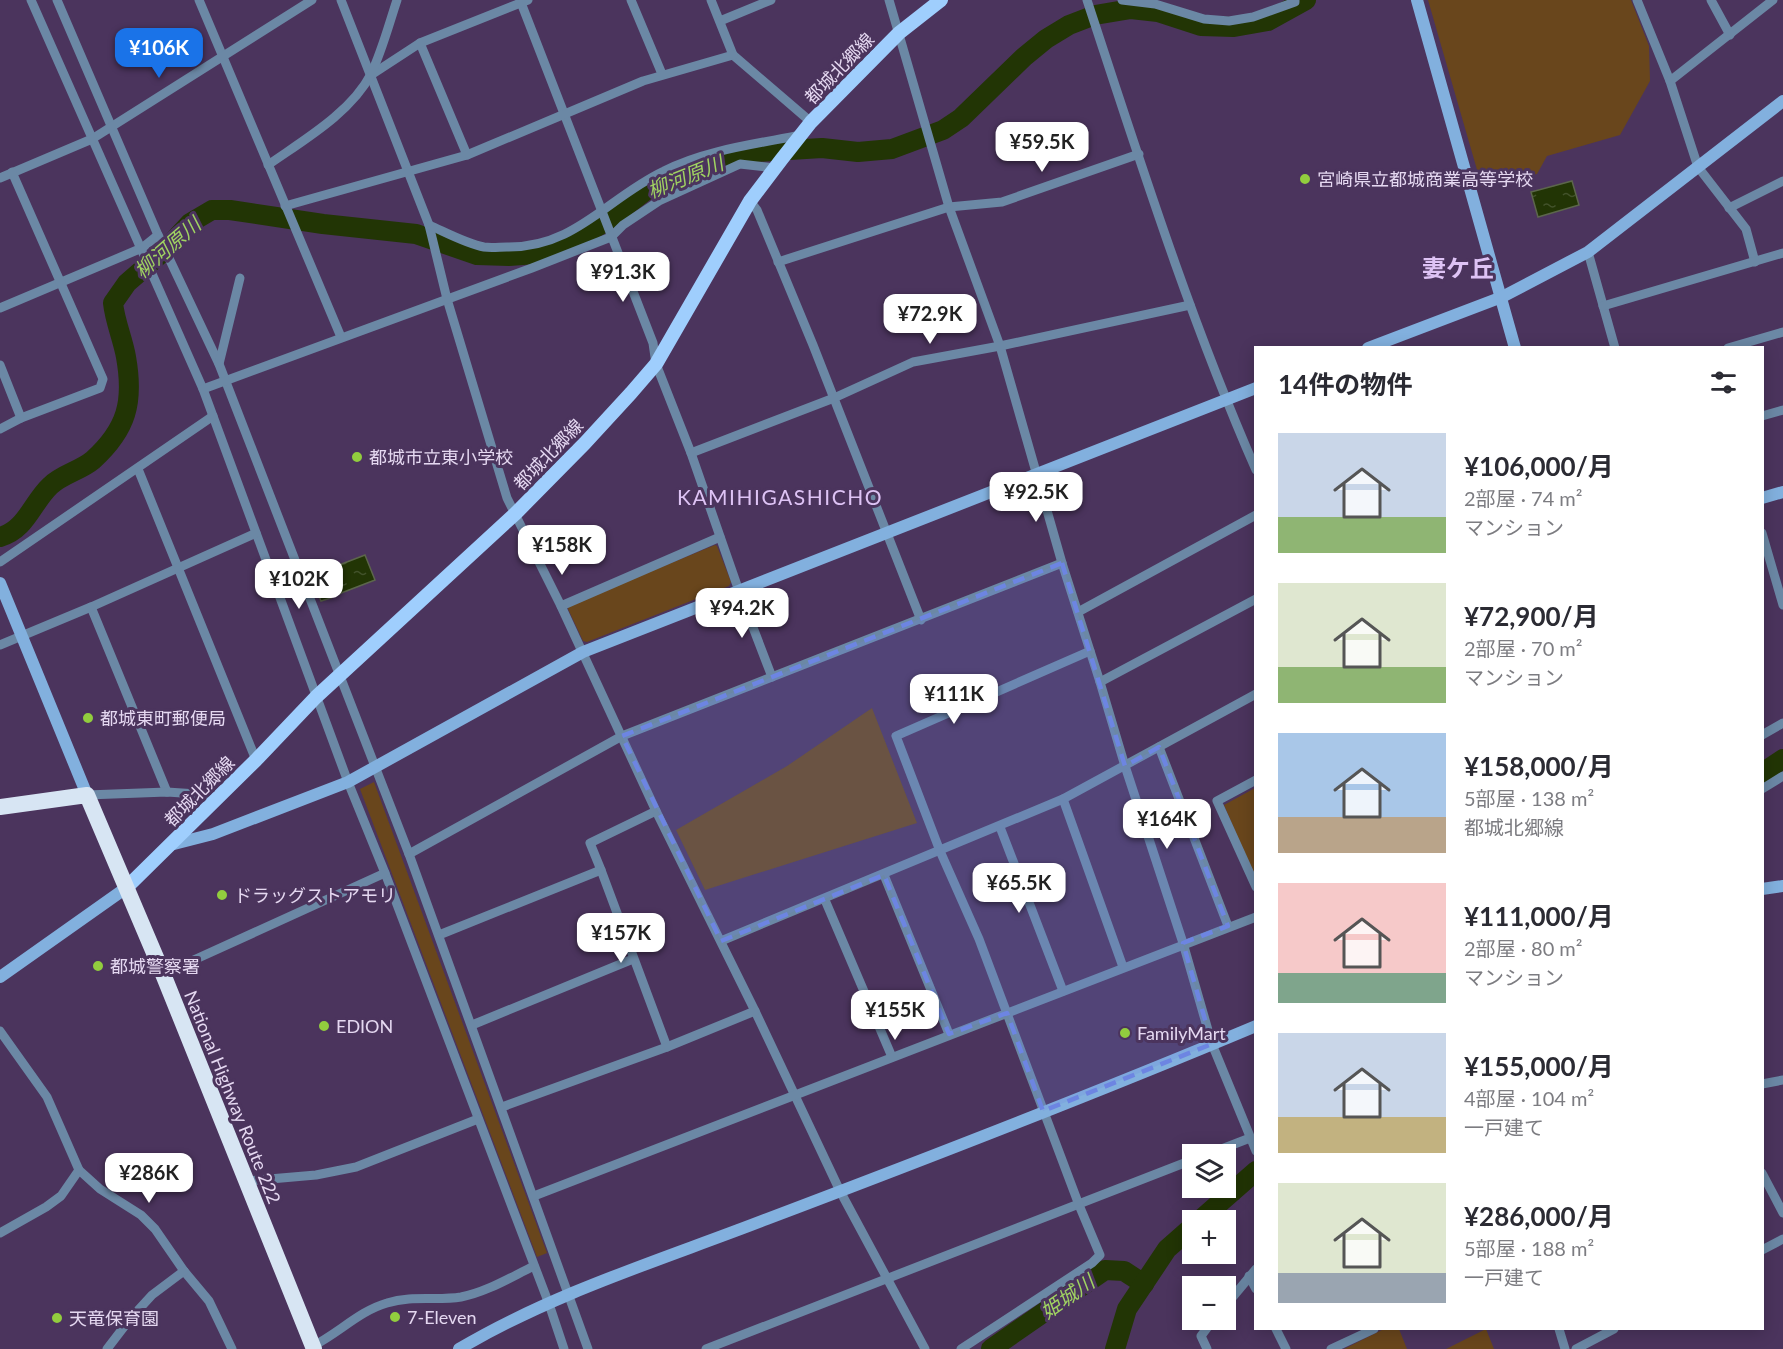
<!DOCTYPE html>
<html lang="ja">
<head>
<meta charset="utf-8">
<style>
  :root { --surface:#fff; --page:#f7f7f7; --text:#2b2b33; --muted:#7c7c81; --accent:#1a73e8 }
  body { margin:0; font-family:Lato,"Noto Sans JP",sans-serif; background:var(--page); color:var(--text); height:100vh; display:flex; flex-direction:column; font-size:22px; white-space:nowrap }
  * { box-sizing:border-box; margin:0 }
  p { font-size:20px; color:var(--muted) }
  .icon { flex:none; width:33px; height:33px; fill:none; stroke:currentColor; stroke-width:2; stroke-linecap:round; stroke-linejoin:round }
  .map { position:relative; flex:1; overflow:hidden }
  .sheet { position:absolute; left:1254px; top:346px; width:510px; height:984px; display:flex; flex-direction:column; background:var(--surface); border-radius:0px; box-shadow:0 3px 15px #0003 }
  .sheet>* { flex:none }
  .buttons { position:absolute; left:1182px; top:1144px; display:grid; gap:12px }
  .buttons a { display:grid; place-items:center; width:54px; height:54px; border-radius:0px; background:var(--surface); box-shadow:0 3px 15px #0003; font-size:30px }
  .price { position:absolute; translate:-50% -51px; padding:0 14px; border-radius:12px; background:#fff; color:#222; font-size:20px; line-height:39px; filter:drop-shadow(0 2px 3px #0008) }
  .price::after { content:''; position:absolute; left:50%; top:36px; width:18px; height:14px; margin-left:-9px; background:inherit; clip-path:polygon(0 0,100% 0,50% 100%) }
  .price.on { background:var(--accent); color:#fff }
  ul { padding:0; list-style:none }
  li { display:flex; align-items:center; gap:18px; height:150px; padding:0 24px }
  li span { display:grid; place-items:center; flex:none; width:168px; height:120px; border-radius:0px; color:#555 }
  li>.icon { margin-inline-start:auto }
  span .icon { width:72px; height:72px; fill:#fffc; stroke-width:1 }
  li b { font-size:26px }
  h2 { display:flex; justify-content:space-between; align-items:center; height:72px; padding:0 24px; font-size:26px }
  .map>svg:first-child { display:block }
  .green { fill:#69461c }
  .water { fill:url(#water-ripples); stroke:#5c664c; stroke-width:1.5 }
  .lines { fill:none; stroke-linecap:round; stroke-linejoin:round }
  .river { stroke:#223505; stroke-width:20 }
  .street { stroke:#6b88a5; stroke-width:9 }
  .secondary { stroke:#82b0de; stroke-width:12 }
  .primary { stroke:#9fcefd; stroke-width:14 }
  .highway { stroke:#d7e5f3; stroke-width:16 }
  .marked { fill:#6d85e2; fill-opacity:0.2; stroke:#6d85e2; stroke-width:4.5; stroke-dasharray:12 8; stroke-linejoin:round }
  .poi-dot { fill:#92cd3e; stroke:#4b345d; stroke-width:2 }
  .labels { text-anchor:middle; dominant-baseline:central; stroke-width:6; stroke-linejoin:round; paint-order:stroke }
  .street-label { font-size:18px; fill:#e5d8f1; stroke:#4b345d }
  .poi-label { font-size:18px; fill:#e5d8f1; stroke:#4b345d; text-anchor:start }
  .water-label { font-size:20px; font-style:italic; fill:#a0d362; stroke:#4b345d }
  .quarter-label { font-size:21px; letter-spacing:1.5px; fill:#dec3f5; stroke:#4b345d }
  .district-label { font-size:24px; font-weight:bold; fill:#dec3f5; stroke:#4b345d }
</style>
</head>
<body>
<div class="map">
<svg width="1783" height="1349" viewBox="0 0 1783 1349">
  <defs>
    <pattern id="water-ripples" width="26" height="14" patternUnits="userSpaceOnUse" patternTransform="scale(1.5)"><rect width="26" height="14" fill="#223505"/><path d="M2 4q2-2 4 0t4 0M15 11q2-2 4 0t4 0" fill="none" stroke="#42522a"/></pattern>
  </defs>
  <rect width="100%" height="100%" fill="#4b345d"/>
  <g class="green">
    <path d="M1428,0H1631L1649,46L1650,81L1620,135L1547,156L1537,174L1482,187Z"/>
    <path d="M715,545L717,546L731,582L729,586L587,642L583,641L568,609L569,605Z"/>
    <path d="M872,708L917,823L705,890L676,830L787,766Z"/>
    <path d="M374,782L547,1253L537,1257L360,789Z"/>
    <path d="M1255,788V877L1224,805Z"/>
    <path d="M1384,1329H1399L1407,1349H1344Z"/>
    <path d="M1486,1329L1494,1349H1446Z"/>
  </g>
  <g class="water">
    <path d="M1572,181L1579,205L1538,217L1531,192Z"/>
    <path d="M365,555L375,580L336,595L326,570Z"/>
    <path d="M321,572L331,598L321,601L311,576Z"/>
  </g>
  <g class="lines">
    <g class="river">
      <path d="M0,537C26,530 32,503 50,486C62,474 80,471 93,460C127,429 134,402 126,357C123,339 115,322 113,303L127,283L165,250L190,223L212,210H230L323,224L416,234L477,255L509,256L536,254L572,242L605,222L653,185L719,159L756,152L822,148L858,152L892,149L943,130L961,118L1024,57L1046,39L1069,25L1095,15L1131,9L1158,12L1201,26L1234,27L1268,21L1306,0"/>
      <path d="M1762,773L1783,759"/>
      <path d="M1199,1221L1256,1171"/>
      <path d="M991,1349L1105,1270L1124,1271L1144,1284"/>
      <path d="M1115,1349L1127,1309L1167,1249L1192,1227"/>
    </g>
    <g class="street">
      <path d="M31,0L203,389L348,782L385,873L549,1304L564,1349"/>
      <path d="M57,0L158,235L219,364L409,854L588,1349"/>
      <path d="M199,0L341,337"/>
      <path d="M341,0L429,225L447,299L507,498L561,606L656,811L755,1011L840,1191L925,1349"/>
      <path d="M520,0L653,343L656,364L691,453L739,591L772,677"/>
      <path d="M631,0L662,74"/>
      <path d="M711,0L733,55L811,122"/>
      <path d="M889,0L949,207L1000,346L1062,563L1100,682L1125,766L1183,943L1212,1044L1256,1151"/>
      <path d="M1087,0C1139,158 1189,317 1256,470"/>
      <path d="M1122,0L1155,4L1204,19L1229,21L1253,17L1295,2V0"/>
      <path d="M1637,0L1670,81L1698,167L1746,229L1755,262"/>
      <path d="M1711,0L1730,35"/>
      <path d="M720,21L771,0"/>
      <path d="M420,43L467,155"/>
      <path d="M371,75L420,43L528,0"/>
      <path d="M1670,81L1773,0"/>
      <path d="M268,165C302,141 351,113 371,74C382,51 389,24 397,0"/>
      <path d="M0,178L92,139L312,0"/>
      <path d="M750,201L757,210L813,345L921,620"/>
      <path d="M285,206L467,155L643,81L733,55"/>
      <path d="M1729,208L1783,181"/>
      <path d="M429,225C445,232 467,244 484,247C491,248 500,247 507,247C575,248 607,198 664,171C705,150 756,144 801,135"/>
      <path d="M1588,252L1615,348"/>
      <path d="M778,262L949,207L1002,202L1139,154"/>
      <path d="M1603,306L1783,253"/>
      <path d="M0,308L142,248L158,235"/>
      <path d="M1728,348L1783,332"/>
      <path d="M219,364L240,278"/>
      <path d="M0,365L21,418"/>
      <path d="M203,389L532,268L611,237L623,225L659,201L740,164L775,168"/>
      <path d="M1762,416L1783,410"/>
      <path d="M0,429L21,418L100,388L103,379L12,172"/>
      <path d="M691,453L834,398L913,362L1000,346L1190,305"/>
      <path d="M138,469L256,760"/>
      <path d="M1762,533L1783,605"/>
      <path d="M0,562L213,416"/>
      <path d="M561,606L720,537"/>
      <path d="M91,607L167,792"/>
      <path d="M1078,612L1256,515"/>
      <path d="M0,645L91,607L256,533"/>
      <path d="M1100,682L1256,599"/>
      <path d="M1762,735L1783,723"/>
      <path d="M1159,747L1228,926"/>
      <path d="M1256,780L1217,801L1256,887"/>
      <path d="M1762,789L1783,776"/>
      <path d="M87,795L167,792L197,794L213,801"/>
      <path d="M1063,799L1123,967"/>
      <path d="M1000,827L1063,991"/>
      <path d="M409,854L622,736L1062,563"/>
      <path d="M601,870L667,1047"/>
      <path d="M884,875L949,1034"/>
      <path d="M825,900L892,1057"/>
      <path d="M439,935L601,870L590,843L656,811"/>
      <path d="M721,941L1063,799L1256,694"/>
      <path d="M163,974L385,873"/>
      <path d="M472,1025L633,959"/>
      <path d="M0,1031L47,1097L79,1170L100,1189L141,1215L155,1229L184,1271L209,1301L232,1349"/>
      <path d="M1762,1084L1783,1080"/>
      <path d="M502,1107L667,1047L755,1011"/>
      <path d="M1206,1155L1250,1138"/>
      <path d="M1762,1173L1783,1213"/>
      <path d="M247,1181L316,1175L356,1167L478,1119"/>
      <path d="M534,1196L1256,917"/>
      <path d="M0,1233L46,1207L61,1196L79,1170"/>
      <path d="M1762,1250L1783,1239"/>
      <path d="M1249,1276L1256,1289"/>
      <path d="M1226,1305L1256,1269"/>
      <path d="M1276,1329L1286,1349"/>
      <path d="M1559,1329L1565,1349"/>
      <path d="M311,1347C338,1334 359,1311 387,1303C412,1295 437,1301 461,1297C487,1292 511,1277 534,1266"/>
      <path d="M107,1349L130,1319L152,1295L184,1271"/>
      <path d="M706,1349L1192,1160"/>
      <path d="M961,1349L1092,1263L1100,1255L1079,1205L979,939L940,851L896,736L1090,651"/>
      <path d="M1207,1349L1201,1336L1213,1320"/>
      <path d="M1331,1349L1374,1329"/>
      <path d="M1576,1349L1614,1329"/>
    </g>
    <g class="secondary">
      <path d="M1417,0L1515,348"/>
      <path d="M1368,348L1502,297L1588,252L1783,101"/>
      <path d="M1762,498L1783,492"/>
      <path d="M0,583L87,795"/>
      <path d="M170,845L213,834L348,782L583,652L1256,388"/>
      <path d="M1762,889L1783,886"/>
      <path d="M0,977L126,888"/>
      <path d="M459,1349C555,1292 664,1259 767,1219C931,1157 1094,1094 1256,1026"/>
    </g>
    <path class="primary" d="M126,888L256,760L316,697L516,513L585,443L631,393L656,364L750,201L781,160L811,122L899,33L941,0"/>
    <path class="highway" d="M0,807L87,795L163,974L314,1349"/>
  </g>
  <path class="marked" d="M1062,563L1125,766L1159,747L1228,926L1183,943L1212,1044L1043,1111L1007,1013L949,1034L884,875L721,941L622,736Z"/>
  <g class="poi-dot">
    <circle cx="1305" cy="179" r="6"/>
    <circle cx="357" cy="457" r="6"/>
    <circle cx="88" cy="718" r="6"/>
    <circle cx="222" cy="895" r="6"/>
    <circle cx="98" cy="966" r="6"/>
    <circle cx="324" cy="1026" r="6"/>
    <circle cx="1125" cy="1033" r="6"/>
    <circle cx="395" cy="1317" r="6"/>
    <circle cx="57" cy="1318" r="6"/>
  </g>
  <g class="labels">
    <g class="street-label">
      <text transform="translate(839 68) rotate(-46)">都城北郷線</text>
      <text transform="translate(548 454) rotate(-46)">都城北郷線</text>
      <text transform="translate(199 791) rotate(-45)">都城北郷線</text>
      <text transform="translate(233 1097) rotate(68)">National Highway Route 222</text>
    </g>
    <g class="poi-label">
      <text x="1317" y="179">宮崎県立都城商業高等学校</text>
      <text x="369" y="457">都城市立東小学校</text>
      <text x="100" y="718">都城東町郵便局</text>
      <text x="234" y="895">ドラッグストアモリ</text>
      <text x="110" y="966">都城警察署</text>
      <text x="336" y="1026">EDION</text>
      <text x="1137" y="1033">FamilyMart</text>
      <text x="407" y="1317">7-Eleven</text>
      <text x="69" y="1318">天竜保育園</text>
    </g>
    <g class="water-label">
      <text transform="translate(685 176) rotate(-22)">柳河原川</text>
      <text transform="translate(167 247) rotate(-41)">柳河原川</text>
      <text transform="translate(1067 1296) rotate(-35)">姫城川</text>
    </g>
    <g class="quarter-label">
      <text x="780" y="496">KAMIHIGASHICHO</text>
    </g>
    <g class="district-label">
      <text x="1458" y="267">妻ケ丘</text>
    </g>
  </g>
</svg>
<div class="buttons">
<a><svg class="icon" aria-label="layers" viewBox="0 0 24 24"><path d="M12 4l9 5-9 5-9-5zM3 14l9 5 9-5"/></svg></a>
<a>+</a>
<a>−</a>
</div>
<b class="price on" style="left:159px;top:79px">¥106K</b>
<b class="price" style="left:1042px;top:173px">¥59.5K</b>
<b class="price" style="left:623px;top:303px">¥91.3K</b>
<b class="price" style="left:930px;top:345px">¥72.9K</b>
<b class="price" style="left:1036px;top:523px">¥92.5K</b>
<b class="price" style="left:562px;top:576px">¥158K</b>
<b class="price" style="left:299px;top:610px">¥102K</b>
<b class="price" style="left:742px;top:639px">¥94.2K</b>
<b class="price" style="left:954px;top:725px">¥111K</b>
<b class="price" style="left:1167px;top:850px">¥164K</b>
<b class="price" style="left:1019px;top:914px">¥65.5K</b>
<b class="price" style="left:621px;top:964px">¥157K</b>
<b class="price" style="left:895px;top:1041px">¥155K</b>
<b class="price" style="left:149px;top:1204px">¥286K</b>
<section class="sheet">
<h2>14件の物件<svg class="icon" aria-label="filters" viewBox="0 0 24 24"><path d="M4 7h16M4 17h16"/><circle cx="9" cy="7" r="2"/><circle cx="15" cy="17" r="2"/></svg></h2>
<ul>
<li><span style="background:linear-gradient(#c9d6e8 70%,#8fb573 0)"><svg class="icon" aria-label="home" viewBox="0 0 24 24"><path d="M3 11l9-7 9 7M6 9v11h12V9"/></svg></span><div><b>¥106,000/月</b><p>2部屋 · 74 m²</p><p>マンション</p></div></li>
<li><span style="background:linear-gradient(#dfe7d0 70%,#8fb573 0)"><svg class="icon" aria-label="home" viewBox="0 0 24 24"><path d="M3 11l9-7 9 7M6 9v11h12V9"/></svg></span><div><b>¥72,900/月</b><p>2部屋 · 70 m²</p><p>マンション</p></div></li>
<li><span style="background:linear-gradient(#a9c7e8 70%,#b9a48a 0)"><svg class="icon" aria-label="home" viewBox="0 0 24 24"><path d="M3 11l9-7 9 7M6 9v11h12V9"/></svg></span><div><b>¥158,000/月</b><p>5部屋 · 138 m²</p><p>都城北郷線</p></div></li>
<li><span style="background:linear-gradient(#f6c9c9 75%,#7fa58c 0)"><svg class="icon" aria-label="home" viewBox="0 0 24 24"><path d="M3 11l9-7 9 7M6 9v11h12V9"/></svg></span><div><b>¥111,000/月</b><p>2部屋 · 80 m²</p><p>マンション</p></div></li>
<li><span style="background:linear-gradient(#c9d6e8 70%,#c2b280 0)"><svg class="icon" aria-label="home" viewBox="0 0 24 24"><path d="M3 11l9-7 9 7M6 9v11h12V9"/></svg></span><div><b>¥155,000/月</b><p>4部屋 · 104 m²</p><p>一戸建て</p></div></li>
<li><span style="background:linear-gradient(#dfe7d0 75%,#9aa5b1 0)"><svg class="icon" aria-label="home" viewBox="0 0 24 24"><path d="M3 11l9-7 9 7M6 9v11h12V9"/></svg></span><div><b>¥286,000/月</b><p>5部屋 · 188 m²</p><p>一戸建て</p></div></li>
</ul>
</section>
</div>
</body>
</html>
